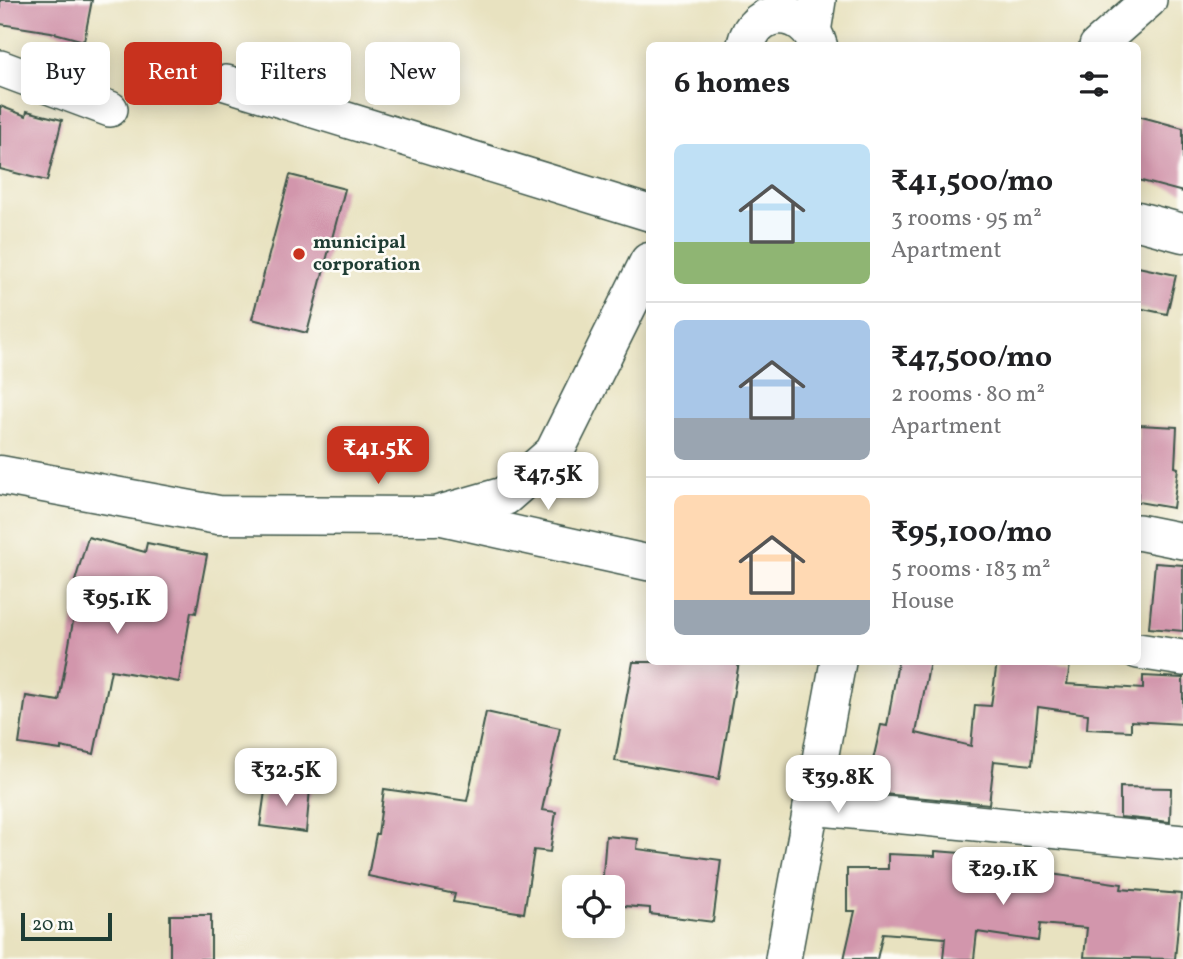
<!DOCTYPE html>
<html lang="en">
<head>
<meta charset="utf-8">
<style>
  :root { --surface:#fff; --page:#f2f2f2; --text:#202124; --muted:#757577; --line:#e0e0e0; --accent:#c8321e }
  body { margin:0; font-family:Vollkorn,serif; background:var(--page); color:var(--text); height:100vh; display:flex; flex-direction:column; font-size:26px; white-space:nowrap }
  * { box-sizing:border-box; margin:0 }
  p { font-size:23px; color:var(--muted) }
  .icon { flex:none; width:38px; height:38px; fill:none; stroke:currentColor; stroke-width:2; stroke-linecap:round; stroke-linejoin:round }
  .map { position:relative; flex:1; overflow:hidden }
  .drawer { position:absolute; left:646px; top:42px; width:495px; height:623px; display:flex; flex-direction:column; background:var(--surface); border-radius:10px; box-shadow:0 4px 18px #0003 }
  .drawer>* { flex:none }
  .top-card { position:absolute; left:21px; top:42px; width:520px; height:63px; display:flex; gap:14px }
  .tools { position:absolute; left:562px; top:875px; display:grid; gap:14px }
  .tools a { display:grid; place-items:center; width:63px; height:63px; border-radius:10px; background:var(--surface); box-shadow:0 4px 18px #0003; font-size:35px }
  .scale { position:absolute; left:21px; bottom:18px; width:91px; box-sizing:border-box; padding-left:7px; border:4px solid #1f3d34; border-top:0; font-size:19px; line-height:24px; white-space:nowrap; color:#1f3d34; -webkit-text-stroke:5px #fdfcf7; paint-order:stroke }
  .price { position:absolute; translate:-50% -60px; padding:0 16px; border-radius:14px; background:#fff; color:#222; font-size:23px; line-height:46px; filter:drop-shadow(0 2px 4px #0008) }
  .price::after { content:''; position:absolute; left:50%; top:42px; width:21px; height:16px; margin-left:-10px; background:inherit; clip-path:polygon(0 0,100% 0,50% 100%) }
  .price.on { background:var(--accent); color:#fff }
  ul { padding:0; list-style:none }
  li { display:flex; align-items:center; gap:21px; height:175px; padding:0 28px }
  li+li { border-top:2px solid var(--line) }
  li span { display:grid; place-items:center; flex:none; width:196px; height:140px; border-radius:10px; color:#555 }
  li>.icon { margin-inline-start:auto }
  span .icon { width:84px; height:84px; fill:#fffc; stroke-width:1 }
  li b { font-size:30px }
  h2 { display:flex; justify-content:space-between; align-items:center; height:84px; padding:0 28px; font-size:30px }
  .pill { padding:0 24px; border-radius:10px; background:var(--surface); box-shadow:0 4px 18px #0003; font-size:24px; line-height:63px }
  .pill.on { background:var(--accent); color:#fff }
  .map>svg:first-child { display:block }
  .building { fill:#d296ac }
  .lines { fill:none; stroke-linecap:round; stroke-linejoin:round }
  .minor-casing { stroke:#3d5649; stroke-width:38 }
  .major-casing { stroke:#3d5649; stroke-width:41 }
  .minor { stroke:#fff; stroke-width:35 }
  .major { stroke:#fff; stroke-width:38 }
  .poi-dot { fill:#c8321e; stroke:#fdfcf7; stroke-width:2.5 }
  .labels { text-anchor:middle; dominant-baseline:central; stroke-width:5; stroke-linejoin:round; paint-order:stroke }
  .poi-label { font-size:19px; font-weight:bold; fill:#1f3d34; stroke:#fdfcf7; text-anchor:start }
</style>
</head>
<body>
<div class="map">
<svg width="1183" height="959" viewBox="0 0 1183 959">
  <rect width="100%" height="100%" fill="#fdfcf7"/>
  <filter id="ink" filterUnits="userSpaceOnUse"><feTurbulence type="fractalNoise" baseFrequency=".0143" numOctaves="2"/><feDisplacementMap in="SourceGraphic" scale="14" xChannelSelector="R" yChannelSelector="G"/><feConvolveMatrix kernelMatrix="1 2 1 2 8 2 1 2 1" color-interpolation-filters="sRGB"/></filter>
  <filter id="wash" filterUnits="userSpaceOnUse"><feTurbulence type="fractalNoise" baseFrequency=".00686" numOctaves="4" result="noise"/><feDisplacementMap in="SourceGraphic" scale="28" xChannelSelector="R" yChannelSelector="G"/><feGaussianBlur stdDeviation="1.57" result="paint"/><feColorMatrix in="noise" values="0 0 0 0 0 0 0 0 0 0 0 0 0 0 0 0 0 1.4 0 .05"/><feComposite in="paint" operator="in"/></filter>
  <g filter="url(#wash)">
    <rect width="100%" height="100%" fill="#e8e2c0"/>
    <g id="blocks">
      <g class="building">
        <path d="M0,0H92L84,41L51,32L0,24Z"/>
        <path d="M0,106L26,116L27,111L62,120L47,181L0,169Z"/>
        <path d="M1138,116L1183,128V192L1138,180Z"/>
        <path d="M290,175L345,189L307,333L252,319Z"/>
        <path d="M1138,267L1176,275L1167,314L1138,308Z"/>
        <path d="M1138,425L1177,427L1175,467L1178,468L1173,508L1138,502Z"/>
        <path d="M88,537L145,552L147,543L207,555L196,613L191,612L179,682L111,670L94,754L61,747V750L19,744L26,696L59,701L80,582L75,581Z"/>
        <path d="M1155,563L1183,565V631L1149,628Z"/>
        <path d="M633,662H739L719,779L615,761Z"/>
        <path d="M898,662H930L916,733L971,746L975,705L991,706L997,662H1042L1070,665L1067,684L1143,689V676L1183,678V724L1131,721V731L1087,729L1088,714L1038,707L1032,765L994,761L989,804L872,793L866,791L881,725L887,726Z"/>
        <path d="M486,712L560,728L542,810L556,812L550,852L534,850L524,913L453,902L455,894L368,876L376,834H378L384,789L467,801Z"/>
        <path d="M266,784L310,789L306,832L260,826Z"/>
        <path d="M1120,787L1171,788L1170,822L1120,817Z"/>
        <path d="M606,836L638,839L637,849L721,860L713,922L650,914V908L612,905V887H602Z"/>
        <path d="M935,851L1038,859L1036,872L1122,884L1121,889L1181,894L1175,959L1084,957L1087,928L1040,924L1038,941L977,932L974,959H943L945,938L883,933L877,959H844L855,911H847V869H888V854L935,856Z"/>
        <rect x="170" y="915" width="41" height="44"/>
      </g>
    </g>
  </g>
  <g filter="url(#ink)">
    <use href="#blocks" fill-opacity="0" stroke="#3d5649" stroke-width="2"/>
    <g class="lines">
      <g class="minor-casing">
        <g id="minor">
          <path d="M813,32L818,0"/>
          <path d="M1097,46L1149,0"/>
          <path d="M0,68L110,109"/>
          <path d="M226,83L649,213"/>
          <path d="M435,516L649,563"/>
          <path d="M1138,532L1183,541"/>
          <path d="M1138,651L1183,658"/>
          <path d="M811,807L1183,843"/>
          <path d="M783,959L838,662"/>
        </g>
      </g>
      <g class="major-casing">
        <g id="major">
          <path d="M746,46C755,4 807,6 818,46"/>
          <path d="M1138,221L1183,233"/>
          <path d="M0,475L218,515L435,516L505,496L554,453L649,262"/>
        </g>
      </g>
      <use href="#minor" class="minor"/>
      <use href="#major" class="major"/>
    </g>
  </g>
  <circle class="poi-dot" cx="299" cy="254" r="7"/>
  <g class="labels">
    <g class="poi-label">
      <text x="313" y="243">municipal<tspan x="313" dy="22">corporation</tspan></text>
    </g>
  </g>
</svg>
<div class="tools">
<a><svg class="icon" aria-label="locate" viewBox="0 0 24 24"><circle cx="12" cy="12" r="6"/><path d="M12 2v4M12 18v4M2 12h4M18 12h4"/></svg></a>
</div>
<div class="scale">20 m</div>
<b class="price on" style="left:378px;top:486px">₹41.5K</b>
<b class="price" style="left:548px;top:512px">₹47.5K</b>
<b class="price" style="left:117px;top:636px">₹95.1K</b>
<b class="price" style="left:286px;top:808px">₹32.5K</b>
<b class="price" style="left:838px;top:815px">₹39.8K</b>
<b class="price" style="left:1003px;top:907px">₹29.1K</b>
<div class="top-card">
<a class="pill">Buy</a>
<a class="pill on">Rent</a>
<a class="pill">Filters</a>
<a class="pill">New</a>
</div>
<section class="drawer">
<h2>6 homes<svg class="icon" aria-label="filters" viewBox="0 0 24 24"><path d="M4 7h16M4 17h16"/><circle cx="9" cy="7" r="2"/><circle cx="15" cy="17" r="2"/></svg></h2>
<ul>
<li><span style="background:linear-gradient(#bfe0f5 70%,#8fb573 0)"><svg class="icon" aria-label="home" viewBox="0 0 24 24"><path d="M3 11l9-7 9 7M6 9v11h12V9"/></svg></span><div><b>₹41,500/mo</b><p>3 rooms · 95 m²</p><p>Apartment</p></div></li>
<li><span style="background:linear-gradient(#a9c7e8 70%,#9aa5b1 0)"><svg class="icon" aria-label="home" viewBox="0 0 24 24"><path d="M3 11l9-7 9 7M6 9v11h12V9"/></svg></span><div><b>₹47,500/mo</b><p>2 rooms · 80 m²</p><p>Apartment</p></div></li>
<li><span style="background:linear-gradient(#ffd9b3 75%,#9aa5b1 0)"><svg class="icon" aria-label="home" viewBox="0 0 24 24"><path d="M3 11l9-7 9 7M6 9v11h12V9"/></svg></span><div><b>₹95,100/mo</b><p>5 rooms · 183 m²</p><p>House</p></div></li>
</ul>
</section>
</div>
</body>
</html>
